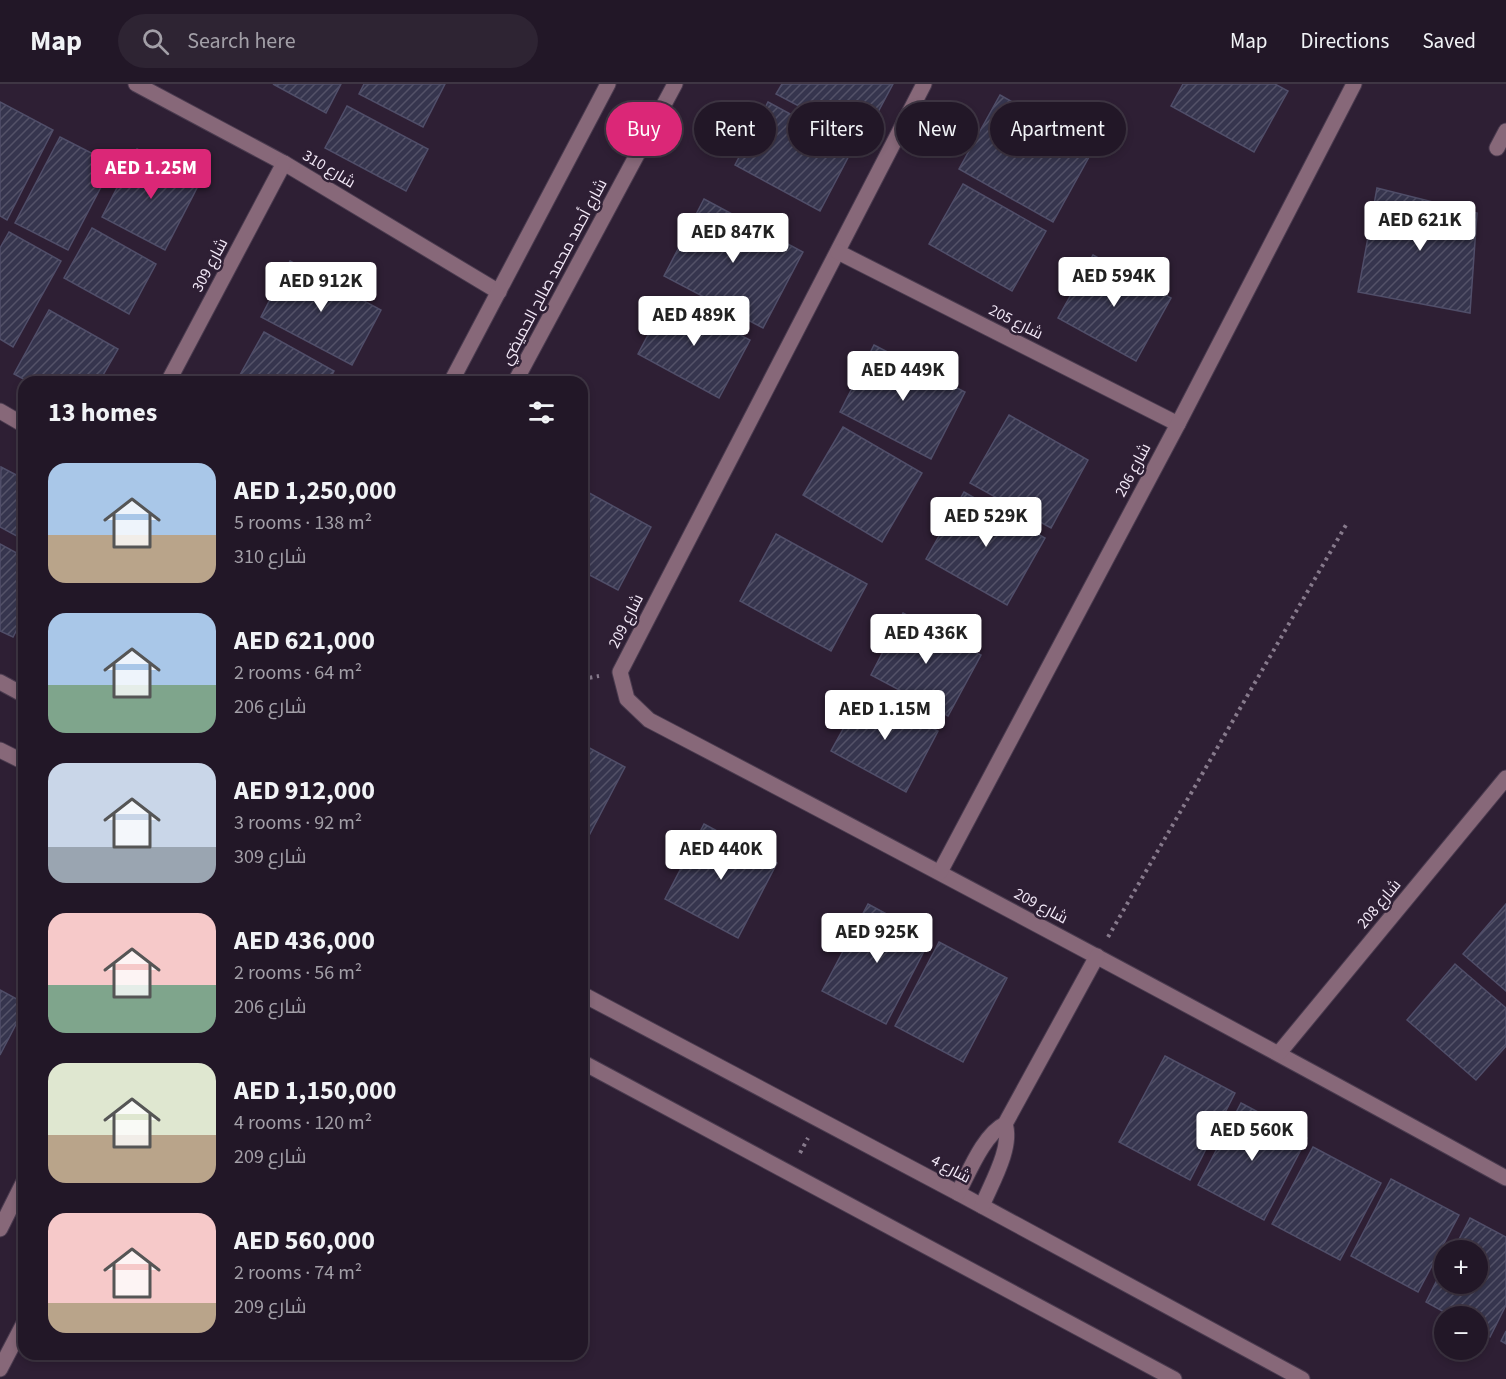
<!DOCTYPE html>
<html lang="en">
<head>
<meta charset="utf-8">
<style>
  :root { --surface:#221727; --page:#2e2433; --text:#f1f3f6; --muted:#a29fa7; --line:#3f3644; --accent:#db2777 }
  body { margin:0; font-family:"Source Sans 3",Cairo,sans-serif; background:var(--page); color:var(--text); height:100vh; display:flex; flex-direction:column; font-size:22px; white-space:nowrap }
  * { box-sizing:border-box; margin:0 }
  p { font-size:20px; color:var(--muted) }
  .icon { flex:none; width:33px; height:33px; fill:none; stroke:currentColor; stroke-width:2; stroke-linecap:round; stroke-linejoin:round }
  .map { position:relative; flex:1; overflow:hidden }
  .panel { position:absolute; left:18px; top:292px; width:570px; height:984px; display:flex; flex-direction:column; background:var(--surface); border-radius:18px; box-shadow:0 3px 9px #0003,0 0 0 2px var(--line) }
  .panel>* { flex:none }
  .guide { position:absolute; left:606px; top:18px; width:570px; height:54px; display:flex; gap:12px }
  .tools { position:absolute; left:1434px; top:1156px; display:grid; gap:12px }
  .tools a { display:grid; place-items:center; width:54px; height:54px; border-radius:50%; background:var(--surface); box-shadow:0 3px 9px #0003,0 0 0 2px var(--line); font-size:30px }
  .price { position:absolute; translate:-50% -51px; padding:0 14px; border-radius:6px; background:#fff; color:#222; font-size:20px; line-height:39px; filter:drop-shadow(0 2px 3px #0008) }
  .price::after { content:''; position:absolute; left:50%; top:36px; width:18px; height:14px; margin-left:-9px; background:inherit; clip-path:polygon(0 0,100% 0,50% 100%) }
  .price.active { background:var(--accent); color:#fff }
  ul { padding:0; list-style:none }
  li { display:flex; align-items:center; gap:18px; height:150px; padding:0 30px }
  li span { display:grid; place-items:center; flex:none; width:168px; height:120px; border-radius:18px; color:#555 }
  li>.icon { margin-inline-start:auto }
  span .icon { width:72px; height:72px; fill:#fffc; stroke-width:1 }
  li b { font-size:26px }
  h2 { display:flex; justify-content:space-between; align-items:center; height:72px; padding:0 30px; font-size:26px }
  .tag { padding:0 21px; border-radius:27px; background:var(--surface); box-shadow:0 3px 9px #0003,0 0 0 2px var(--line); font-size:21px; line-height:54px }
  .tag.active { background:var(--accent); color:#fff }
  header { display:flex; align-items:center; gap:36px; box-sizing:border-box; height:84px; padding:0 30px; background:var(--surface); border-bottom:2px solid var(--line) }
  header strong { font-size:28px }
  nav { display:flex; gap:33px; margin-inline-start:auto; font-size:21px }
  .search { width:420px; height:54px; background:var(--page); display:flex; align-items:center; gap:15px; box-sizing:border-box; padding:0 21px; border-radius:33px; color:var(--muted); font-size:22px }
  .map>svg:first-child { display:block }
  .building { fill:url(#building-hatch); stroke:#504e69; stroke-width:1.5 }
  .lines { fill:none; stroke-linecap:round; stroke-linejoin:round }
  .minor-casing { stroke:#4a3b4f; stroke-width:17 }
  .path { stroke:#877a8c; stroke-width:4; stroke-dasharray:3 4.5; stroke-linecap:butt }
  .minor { stroke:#876879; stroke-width:15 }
  .labels { text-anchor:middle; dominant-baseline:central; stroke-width:5; stroke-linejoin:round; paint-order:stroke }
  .street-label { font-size:16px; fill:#f3e9f8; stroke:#2e1f34 }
</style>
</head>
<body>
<header>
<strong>Map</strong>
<div class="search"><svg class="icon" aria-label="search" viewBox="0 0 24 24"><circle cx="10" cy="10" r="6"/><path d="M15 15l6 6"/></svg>Search here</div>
<nav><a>Map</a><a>Directions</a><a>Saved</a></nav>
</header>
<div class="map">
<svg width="1506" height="1295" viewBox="0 0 1506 1295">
  <defs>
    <pattern id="building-hatch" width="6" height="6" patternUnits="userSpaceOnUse" patternTransform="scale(1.5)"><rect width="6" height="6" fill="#36354e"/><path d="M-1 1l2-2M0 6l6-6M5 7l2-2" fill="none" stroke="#545268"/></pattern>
  </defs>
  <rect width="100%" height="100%" fill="#2e1f34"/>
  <g class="building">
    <path d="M273,0H341L326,29Z"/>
    <path d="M364,0H445L423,43L359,10Z"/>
    <path d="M782,0H893L863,56L776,10Z"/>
    <path d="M1183,0H1275L1288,7L1254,68L1171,22Z"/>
    <path d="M1000,11L1094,64L1053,138L959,85Z"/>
    <path d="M0,18L53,46L7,136L0,132Z"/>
    <path d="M768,18L853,64L820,127L735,81Z"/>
    <path d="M347,22L428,65L406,107L325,64Z"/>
    <path d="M60,53L113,80L68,166L15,139Z"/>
    <path d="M137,65L200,98L165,166L102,133Z"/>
    <path d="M963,100L1046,147L1012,207L929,160Z"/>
    <path d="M1377,104L1477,129L1470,229L1358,208Z"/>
    <path d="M704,115L803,168L763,244L664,192Z"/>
    <path d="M92,144L156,180L129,230L64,194Z"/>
    <path d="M9,148L61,177L13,263L0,255V164Z"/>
    <path d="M1093,171L1171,214L1136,277L1058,234Z"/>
    <path d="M290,177L381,226L352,281L261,233Z"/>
    <path d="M668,213L750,256L719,314L638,270Z"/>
    <path d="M49,226L118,265L99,298H29L14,290Z"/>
    <path d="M264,248L334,287L328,298H236Z"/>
    <path d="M874,261L965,308L931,375L840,328Z"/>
    <path d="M1009,331L1088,376L1051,444L970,399Z"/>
    <path d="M843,343L922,389L882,458L803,411Z"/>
    <path d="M1,383L24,395V456L0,443Z"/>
    <path d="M582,405L651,443L618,506L582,487Z"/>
    <path d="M964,408L1045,454L1007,521L926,475Z"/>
    <path d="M776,450L867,500L831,567L740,517Z"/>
    <path d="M0,460L24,473V532L13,553L0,547Z"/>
    <path d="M903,529L981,571L948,632L871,591Z"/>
    <path d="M864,607L938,647L906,708L831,667Z"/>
    <path d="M582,660L625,683L582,765Z"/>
    <path d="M704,740L777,779L738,854L665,815Z"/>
    <path d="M868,820L931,854L886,940L822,907Z"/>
    <path d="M1506,820V907L1463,870Z"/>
    <path d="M939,858L1007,894L963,978L895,942Z"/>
    <path d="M1455,880L1506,924V962L1476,996L1407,936Z"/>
    <path d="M0,906L24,919V925L0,971Z"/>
    <path d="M1165,972L1235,1009L1190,1096L1119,1058Z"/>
    <path d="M1241,1019L1307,1054L1264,1136L1198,1101Z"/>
    <path d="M1313,1063L1381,1099L1340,1176L1272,1140Z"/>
    <path d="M1391,1095L1459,1131L1418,1208L1351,1172Z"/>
    <path d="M1470,1134L1506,1153V1221L1490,1253L1478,1246V1233H1453L1426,1218L1444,1182V1200H1478V1167H1453Z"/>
    <path d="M1506,1247V1260L1501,1257Z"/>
  </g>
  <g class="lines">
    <g class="minor-casing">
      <g id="minor">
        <path d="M136,0L284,79L499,208"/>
        <path d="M924,0L620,588L627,615L649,636C936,786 1222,938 1506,1094"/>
        <path d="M1497,64L1506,47"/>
        <path d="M838,168L1178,340"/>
        <path d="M168,298L284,79"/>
        <path d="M451,298L608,0"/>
        <path d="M515,298L675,0"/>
        <path d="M0,327L24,341"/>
        <path d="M0,598L24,611"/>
        <path d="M0,666L24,678"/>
        <path d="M940,788L1178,340L1354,0"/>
        <path d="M582,910L958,1109L1302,1295"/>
        <path d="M1279,969L1506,694"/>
        <path d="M582,978L1174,1295"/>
        <path d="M958,1109C969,1088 984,1050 1005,1040L1097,872"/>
        <path d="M982,1122C991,1100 1013,1063 1005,1040"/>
        <path d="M0,1145L24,1097"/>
        <path d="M0,1285L24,1239"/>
      </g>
    </g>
    <g class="path">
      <path d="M582,595L599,592"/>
      <path d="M1108,853L1346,441"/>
      <path d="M800,1069L808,1054"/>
    </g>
    <use href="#minor" class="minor"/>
  </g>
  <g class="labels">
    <g class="street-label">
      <text transform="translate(329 85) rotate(31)">شارع 310</text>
      <text transform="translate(210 181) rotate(-62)">شارع 309</text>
      <text transform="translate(554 188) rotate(-62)">شارع أحمد محمد صالح الحميضي</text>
      <text transform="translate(1016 238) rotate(27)">شارع 205</text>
      <text transform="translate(1133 386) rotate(-62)">شارع 206</text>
      <text transform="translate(626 537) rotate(-63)">شارع 209</text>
      <text transform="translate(1379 820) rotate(-50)">شارع 208</text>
      <text transform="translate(1041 822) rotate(28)">شارع 209</text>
      <text transform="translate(951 1085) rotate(28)">شارع 4</text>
    </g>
  </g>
</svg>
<div class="tools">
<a>+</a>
<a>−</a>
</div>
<b class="price active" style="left:151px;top:116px">AED 1.25M</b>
<b class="price" style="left:1420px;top:168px">AED 621K</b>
<b class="price" style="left:733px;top:180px">AED 847K</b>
<b class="price" style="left:1114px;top:224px">AED 594K</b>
<b class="price" style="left:321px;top:229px">AED 912K</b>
<b class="price" style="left:694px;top:263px">AED 489K</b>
<b class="price" style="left:903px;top:318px">AED 449K</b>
<b class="price" style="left:986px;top:464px">AED 529K</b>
<b class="price" style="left:926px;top:581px">AED 436K</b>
<b class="price" style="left:885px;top:657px">AED 1.15M</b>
<b class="price" style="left:721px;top:797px">AED 440K</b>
<b class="price" style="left:877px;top:880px">AED 925K</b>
<b class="price" style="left:1252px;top:1078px">AED 560K</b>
<div class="guide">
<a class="tag active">Buy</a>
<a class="tag">Rent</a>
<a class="tag">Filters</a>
<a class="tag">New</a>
<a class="tag">Apartment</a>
</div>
<section class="panel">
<h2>13 homes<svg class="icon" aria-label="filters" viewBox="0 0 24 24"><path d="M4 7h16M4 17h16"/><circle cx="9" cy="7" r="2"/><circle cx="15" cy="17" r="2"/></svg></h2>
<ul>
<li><span style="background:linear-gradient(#a9c7e8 60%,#b9a48a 0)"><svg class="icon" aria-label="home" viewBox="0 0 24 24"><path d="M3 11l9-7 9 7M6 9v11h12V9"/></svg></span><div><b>AED 1,250,000</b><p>5 rooms · 138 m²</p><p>شارع 310</p></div></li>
<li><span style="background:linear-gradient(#a9c7e8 60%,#7fa58c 0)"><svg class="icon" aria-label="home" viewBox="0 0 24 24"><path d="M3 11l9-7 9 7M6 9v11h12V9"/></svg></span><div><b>AED 621,000</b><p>2 rooms · 64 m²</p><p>شارع 206</p></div></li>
<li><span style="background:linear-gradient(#c9d6e8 70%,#9aa5b1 0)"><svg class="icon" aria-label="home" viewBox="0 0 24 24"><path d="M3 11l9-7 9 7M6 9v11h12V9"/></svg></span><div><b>AED 912,000</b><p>3 rooms · 92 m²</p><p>شارع 309</p></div></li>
<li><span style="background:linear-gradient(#f6c9c9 60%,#7fa58c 0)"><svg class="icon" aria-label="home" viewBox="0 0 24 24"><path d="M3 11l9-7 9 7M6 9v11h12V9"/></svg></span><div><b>AED 436,000</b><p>2 rooms · 56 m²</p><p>شارع 206</p></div></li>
<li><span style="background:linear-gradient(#dfe7d0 60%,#b9a48a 0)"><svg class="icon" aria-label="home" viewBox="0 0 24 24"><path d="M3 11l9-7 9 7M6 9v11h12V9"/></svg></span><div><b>AED 1,150,000</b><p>4 rooms · 120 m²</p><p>شارع 209</p></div></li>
<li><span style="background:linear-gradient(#f6c9c9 75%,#b9a48a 0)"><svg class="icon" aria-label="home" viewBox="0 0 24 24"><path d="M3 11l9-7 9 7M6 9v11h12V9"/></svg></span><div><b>AED 560,000</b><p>2 rooms · 74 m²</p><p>شارع 209</p></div></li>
</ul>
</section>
</div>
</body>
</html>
